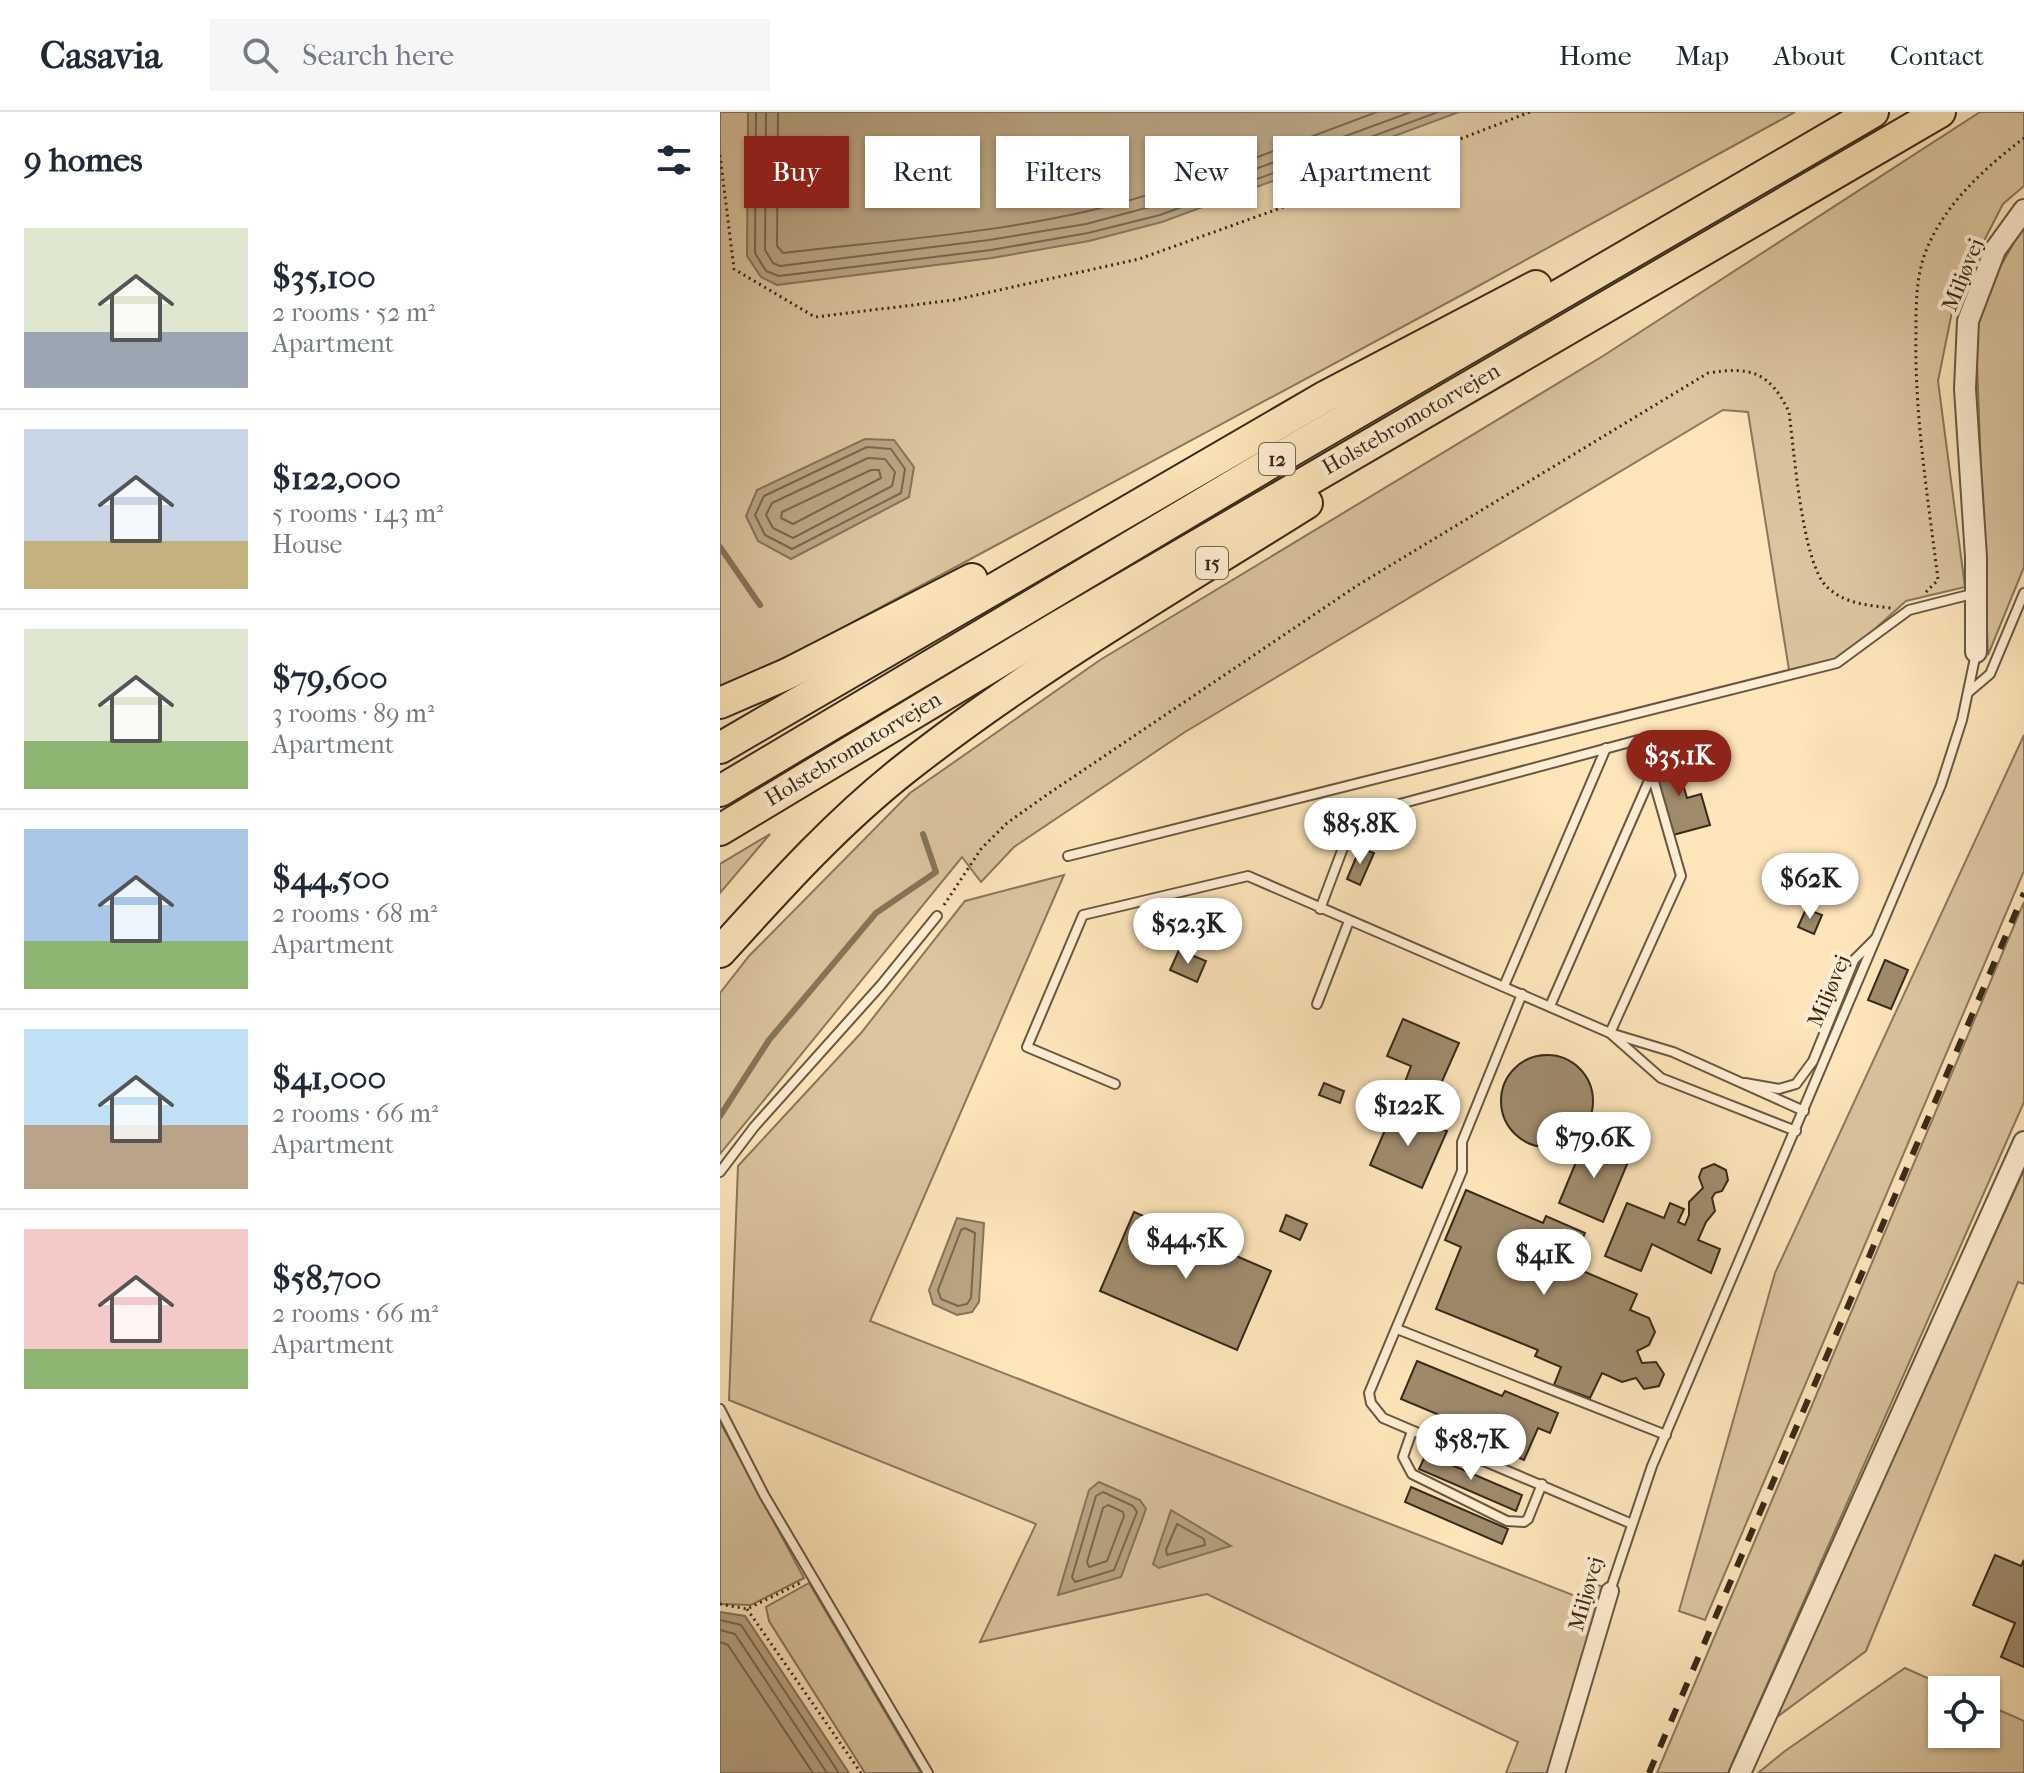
<!DOCTYPE html>
<html lang="en">
<head>
<meta charset="utf-8">
<style>
  :root { --surface:#fff; --page:#f6f6f7; --text:#1f2937; --muted:#747a83; --line:#e0e1e3; --accent:#8f2418 }
  body { margin:0; font-family:"IM FELL French Canon",serif; background:var(--page); color:var(--text); height:100vh; display:flex; flex-direction:column; font-size:30px; white-space:nowrap }
  * { box-sizing:border-box; margin:0 }
  p { font-size:26px; color:var(--muted) }
  .icon { flex:none; width:44px; height:44px; fill:none; stroke:currentColor; stroke-width:2; stroke-linecap:round; stroke-linejoin:round }
  .map { position:relative; flex:1; overflow:hidden }
  .details { display:flex; flex-direction:column; background:var(--surface); width:720px }
  .details>* { flex:none }
  .banner { position:absolute; left:24px; top:24px; width:760px; height:72px; display:flex; gap:16px }
  .tools { position:absolute; left:1208px; top:1564px; display:grid; gap:16px }
  .tools a { display:grid; place-items:center; width:72px; height:72px; border-radius:0px; background:var(--surface); box-shadow:0 2px 6px #0004; font-size:40px }
  .price { position:absolute; translate:-50% -68px; padding:0 18px; border-radius:28px; background:#fff; color:#222; font-size:26px; line-height:52px; filter:drop-shadow(0 2px 4px #0008) }
  .price::after { content:''; position:absolute; left:50%; top:48px; width:24px; height:18px; margin-left:-12px; background:inherit; clip-path:polygon(0 0,100% 0,50% 100%) }
  .price.on { background:var(--accent); color:#fff }
  ul { padding:0; list-style:none }
  li { display:flex; align-items:center; gap:24px; height:200px; padding:0 24px }
  li+li { border-top:2px solid var(--line) }
  li span { display:grid; place-items:center; flex:none; width:224px; height:160px; border-radius:0px; color:#555 }
  li>.icon { margin-inline-start:auto }
  span .icon { width:96px; height:96px; fill:#fffc; stroke-width:1 }
  li b { font-size:34px }
  h2 { display:flex; justify-content:space-between; align-items:center; height:96px; padding:0 24px; font-size:34px }
  .tag { padding:0 28px; border-radius:0px; background:var(--surface); box-shadow:0 2px 6px #0004; font-size:28px; line-height:72px }
  .tag.on { background:var(--accent); color:#fff }
  header { display:flex; align-items:center; gap:48px; box-sizing:border-box; height:112px; padding:0 40px; background:var(--surface); border-bottom:2px solid var(--line) }
  header strong { font-size:38px }
  nav { display:flex; gap:44px; margin-inline-start:auto; font-size:28px }
  .search { width:560px; height:72px; background:var(--page); display:flex; align-items:center; gap:20px; box-sizing:border-box; padding:0 28px; border-radius:0px; color:var(--muted); font-size:30px }
  main { display:flex; flex:1; min-height:0 }
  .map>svg:first-child { display:block }
  .green { fill:#dbc49e; stroke:#89775c; stroke-width:2 }
  .water { fill:#baa583; stroke:#867459; stroke-width:2 }
  .lines { fill:none; stroke-linecap:round; stroke-linejoin:round }
  .shore { stroke:#78684e; stroke-width:2 }
  .stream { stroke:#867459; stroke-width:6 }
  .building { fill:#9e8b6c; stroke:#372a19; stroke-width:2 }
  .service-casing { stroke:#685841; stroke-width:12 }
  .minor-casing { stroke:#685841; stroke-width:20 }
  .tertiary-casing { stroke:#685841; stroke-width:24 }
  .motorway-casing { stroke:#372a19; stroke-width:34 }
  .path { stroke:#372a19; stroke-width:3; stroke-dasharray:2 4; stroke-linecap:butt }
  .service { stroke:#feedd2; stroke-width:8 }
  .minor { stroke:#feedd2; stroke-width:16 }
  .tertiary { stroke:#feedd2; stroke-width:20 }
  .motorway { stroke:#fde4b9; stroke-width:30 }
  .rail { stroke:#372a19; stroke-width:6; stroke-dasharray:14 14; stroke-linecap:butt }
  .labels { text-anchor:middle; dominant-baseline:central; stroke-width:8; stroke-linejoin:round; paint-order:stroke }
  .shield { fill:#feedd2; stroke:#736450; stroke-width:2 }
  .shield-label { font-size:20px; font-weight:bold; fill:#372a19 }
  .street-label { font-size:22px; fill:#372a19; stroke:#feedd2 }
</style>
</head>
<body>
<header>
<strong>Casavia</strong>
<div class="search"><svg class="icon" aria-label="search" viewBox="0 0 24 24"><circle cx="10" cy="10" r="6"/><path d="M15 15l6 6"/></svg>Search here</div>
<nav><a>Home</a><a>Map</a><a>About</a><a>Contact</a></nav>
</header>
<main>
<section class="details">
<h2>9 homes<svg class="icon" aria-label="filters" viewBox="0 0 24 24"><path d="M4 7h16M4 17h16"/><circle cx="9" cy="7" r="2"/><circle cx="15" cy="17" r="2"/></svg></h2>
<ul>
<li><span style="background:linear-gradient(#dfe7d0 65%,#9aa5b1 0)"><svg class="icon" aria-label="home" viewBox="0 0 24 24"><path d="M3 11l9-7 9 7M6 9v11h12V9"/></svg></span><div><b>$35,100</b><p>2 rooms · 52 m²</p><p>Apartment</p></div></li>
<li><span style="background:linear-gradient(#c9d6e8 70%,#c2b280 0)"><svg class="icon" aria-label="home" viewBox="0 0 24 24"><path d="M3 11l9-7 9 7M6 9v11h12V9"/></svg></span><div><b>$122,000</b><p>5 rooms · 143 m²</p><p>House</p></div></li>
<li><span style="background:linear-gradient(#dfe7d0 70%,#8fb573 0)"><svg class="icon" aria-label="home" viewBox="0 0 24 24"><path d="M3 11l9-7 9 7M6 9v11h12V9"/></svg></span><div><b>$79,600</b><p>3 rooms · 89 m²</p><p>Apartment</p></div></li>
<li><span style="background:linear-gradient(#a9c7e8 70%,#8fb573 0)"><svg class="icon" aria-label="home" viewBox="0 0 24 24"><path d="M3 11l9-7 9 7M6 9v11h12V9"/></svg></span><div><b>$44,500</b><p>2 rooms · 68 m²</p><p>Apartment</p></div></li>
<li><span style="background:linear-gradient(#bfe0f5 60%,#b9a48a 0)"><svg class="icon" aria-label="home" viewBox="0 0 24 24"><path d="M3 11l9-7 9 7M6 9v11h12V9"/></svg></span><div><b>$41,000</b><p>2 rooms · 66 m²</p><p>Apartment</p></div></li>
<li><span style="background:linear-gradient(#f6c9c9 75%,#8fb573 0)"><svg class="icon" aria-label="home" viewBox="0 0 24 24"><path d="M3 11l9-7 9 7M6 9v11h12V9"/></svg></span><div><b>$58,700</b><p>2 rooms · 66 m²</p><p>Apartment</p></div></li>
</ul>
</section>
<div class="map">
<svg width="1304" height="1661" viewBox="0 0 1304 1661">
  <rect width="100%" height="100%" fill="#fde4b9"/>
  <filter id="stains"><feTurbulence type="fractalNoise" baseFrequency=".0025" numOctaves="4"/><feColorMatrix values="0 0 0 0 .2 0 0 0 0 .09 0 0 0 0 .02 0 0 0 .5 -.17"/></filter>
  <radialGradient id="worn" r=".72"><stop offset=".6" stop-color="#630" stop-opacity="0"/><stop offset="1" stop-color="#630" stop-opacity=".3"/></radialGradient>
  <g class="green">
    <path d="M0,0H1075L751,178L85,536L0,575Z"/>
    <path d="M1260,0H1304V74L1283,92L1235,185L1218,269L1245,475L1186,489L1117,551L1069,558L1028,300L1003,298L465,620L294,735L261,770L242,745L0,1042V881L29,844L190,681L380,548L883,244Z"/>
    <path d="M1304,113V455L1268,543L1255,199Z"/>
    <path d="M1304,623V759L985,1508L959,1499L1055,1161Z"/>
    <path d="M50,722L0,781V752Z"/>
    <path d="M344,763L150,1209L868,1489L876,1472L883,1475L827,1661H786L798,1630L487,1482L260,1530L316,1412L9,1288L18,1054L141,921L245,789Z"/>
    <path d="M1304,790V990L1008,1661H937Z"/>
    <path d="M1304,1058V1172L1298,1170L1146,1539L1053,1608Z"/>
    <path d="M0,1310L84,1466L31,1493L0,1492Z"/>
    <path d="M89,1471L201,1661H145L49,1509L46,1495Z"/>
    <path d="M1185,1556L1234,1578H1222V1622H1266V1592L1304,1609V1661H1038L1065,1639Z"/>
  </g>
  <g class="water">
    <path d="M28,0H739L442,110L369,129L272,146L57,173L41,165L27,144Z"/>
    <path d="M145,327L174,328L194,355L189,385L71,447L38,429L26,404L37,378Z"/>
    <path d="M237,1106L264,1111L259,1190L252,1200L237,1203L213,1192L209,1178Z"/>
    <path d="M379,1370L420,1388L426,1397L401,1465L338,1483L369,1378Z"/>
    <path d="M451,1398L511,1434L439,1456L433,1452Z"/>
    <path d="M0,1500L25,1504L129,1661H0Z"/>
  </g>
  <g class="lines">
    <g class="shore">
      <path d="M36,0L35,141L46,159L59,164L271,138L368,121L440,103L718,0"/>
      <path d="M46,0L45,138L53,151L60,154L269,128L366,112L437,93L691,0"/>
      <path d="M58,0L57,134L63,141C163,129 266,122 364,100C464,77 561,35 657,0"/>
      <path d="M147,335L171,337L185,357L181,381L72,437L45,423L35,403L44,384Z"/>
      <path d="M148,346L165,347L175,360L172,374L73,426L53,416L46,403L52,391Z"/>
      <path d="M151,358H159L161,366L73,412L61,406L62,400Z"/>
      <path d="M245,1116L255,1121L251,1186L247,1192L238,1194L221,1187L218,1178L241,1118Z"/>
      <path d="M383,1380L413,1394L417,1400L394,1458L355,1470L352,1465L376,1384Z"/>
      <path d="M388,1393L403,1400L404,1404L387,1449L369,1455L367,1450L383,1396Z"/>
      <path d="M457,1412L484,1427L485,1433L447,1443L446,1438Z"/>
      <path d="M0,1508L21,1513L119,1661"/>
      <path d="M0,1518L15,1522L107,1661"/>
      <path d="M0,1530L8,1533L93,1661"/>
    </g>
    <g class="stream">
      <path d="M0,435L40,493"/>
      <path d="M0,1004L49,928L156,801L216,760L203,722"/>
    </g>
  </g>
  <g class="building">
    <path d="M954,642L967,686L981,682L990,713L953,723L932,648Z"/>
    <path d="M640,736L654,741L640,773L627,767Z"/>
    <path d="M1086,797L1102,803L1094,822L1078,815Z"/>
    <path d="M459,838L486,849L477,870L450,858Z"/>
    <path d="M1165,848L1188,858L1171,897L1148,888Z"/>
    <path d="M683,907L739,931L716,983L685,970L691,954L667,944Z"/>
    <circle cx="827" cy="989" r="46"/>
    <path d="M604,971L624,979L620,991L599,983Z"/>
    <path d="M674,997L727,1019L702,1076L650,1053Z"/>
    <path d="M866,1026L910,1045L883,1110L839,1091Z"/>
    <path d="M994,1052L1006,1058L1008,1068L1002,1079L995,1081L992,1086L995,1099L986,1110L978,1128L1000,1137L991,1161L932,1132L921,1159L885,1144L907,1091L944,1106L950,1091L964,1097L958,1110L965,1113L969,1103V1090L983,1076L979,1065L982,1057Z"/>
    <path d="M746,1078L823,1111L826,1104L865,1121L851,1154L917,1182L910,1198L929,1206L935,1220L929,1233L917,1239L922,1251L936,1250L944,1262L939,1274L924,1277L916,1266L902,1270L882,1261L870,1286L834,1273L841,1255L815,1244L818,1238L716,1197L741,1135L725,1128Z"/>
    <path d="M414,1100L551,1159L517,1238L380,1179Z"/>
    <path d="M566,1103L587,1112L580,1128L560,1119Z"/>
    <path d="M697,1249L782,1284L785,1279L838,1301L830,1321L818,1316L804,1348L764,1331L767,1323L681,1287Z"/>
    <path d="M706,1342L802,1383L796,1399L699,1357Z"/>
    <path d="M691,1375L788,1417L782,1432L685,1390Z"/>
    <path d="M1275,1443L1301,1454L1304,1448V1555L1281,1545L1295,1511L1253,1493Z"/>
  </g>
  <g class="lines">
    <g class="service-casing">
      <g id="service">
        <path d="M1250,579L1270,562L1304,481"/>
        <path d="M348,744L1117,551L1189,498L1256,481"/>
        <path d="M600,797L635,704L918,628L932,663L961,764L890,921L953,940L1084,999"/>
        <path d="M784,874L886,636"/>
        <path d="M802,882L742,1030V1059L649,1281L651,1291L663,1306L912,1412"/>
        <path d="M597,892L629,809"/>
        <path d="M830,894L931,664"/>
        <path d="M1025,971L1059,977L1076,972L1093,949L1134,848L1155,827"/>
        <path d="M395,972L307,935L363,803L528,764L890,921L941,966L1076,1019"/>
        <path d="M0,1060L34,1015L161,873L217,804"/>
        <path d="M677,1217L946,1323"/>
        <path d="M0,1297L44,1383L208,1661"/>
        <path d="M692,1319L683,1345L692,1362L787,1409L804,1410L808,1407L822,1372"/>
        <path d="M890,1479L932,1354L1221,673L1242,608L1256,541"/>
      </g>
    </g>
    <g class="minor-casing">
      <path id="minor" d="M836,1661L890,1479"/>
    </g>
    <g class="tertiary-casing">
      <g id="tertiary">
        <path d="M1256,540V445L1245,277L1248,209L1275,138L1304,98"/>
        <path d="M1020,1661L1304,1030"/>
      </g>
    </g>
    <g class="motorway-casing">
      <g id="motorway">
        <path d="M0,591L67,562L252,467"/>
        <path d="M0,636L606,284L816,174"/>
        <path d="M0,679L559,346L1153,0"/>
        <path d="M0,718L337,515L1220,0"/>
        <path d="M0,840C58,776 117,710 186,656C312,557 452,476 587,391"/>
      </g>
    </g>
    <g class="path">
      <path d="M0,43L14,157L95,205L234,188L419,147L569,93L810,0"/>
      <path d="M1206,480L1218,468C1208,385 1194,302 1196,219C1196,190 1196,161 1208,134C1227,90 1266,55 1304,26"/>
      <path d="M224,793L261,737L287,711L328,682L638,473L988,261C1030,254 1050,260 1069,300C1074,337 1082,452 1107,475C1125,492 1147,493 1171,496"/>
      <path d="M0,1492L27,1497L82,1470"/>
      <path d="M27,1497L141,1661"/>
    </g>
    <use href="#service" class="service"/>
    <use href="#minor" class="minor"/>
    <use href="#tertiary" class="tertiary"/>
    <use href="#motorway" class="motorway"/>
    <path class="rail" d="M929,1661L1304,781"/>
  </g>
  <g class="labels">
    <g class="shield">
      <rect x="539" y="331" width="36" height="32" rx="6"/>
      <rect x="476" y="435" width="32" height="32" rx="6"/>
    </g>
    <g class="shield-label">
      <text x="557" y="347">12</text>
      <text x="492" y="451">15</text>
    </g>
    <g class="street-label">
      <text transform="translate(1243 163) rotate(-68)">Miljøvej</text>
      <text transform="translate(691 307) rotate(-30)">Holstebromotorvejen</text>
      <text transform="translate(133 637) rotate(-31)">Holstebromotorvejen</text>
      <text transform="translate(1109 879) rotate(-67)">Miljøvej</text>
      <text transform="translate(866 1482) rotate(-74)">Miljøvej</text>
    </g>
  </g>
  <rect width="100%" height="100%" filter="url(#stains)"/>
  <rect width="100%" height="100%" fill="url(#worn)"/>
</svg>
<div class="tools">
<a><svg class="icon" aria-label="locate" viewBox="0 0 24 24"><circle cx="12" cy="12" r="6"/><path d="M12 2v4M12 18v4M2 12h4M18 12h4"/></svg></a>
</div>
<b class="price on" style="left:959px;top:686px">$35.1K</b>
<b class="price" style="left:640px;top:754px">$85.8K</b>
<b class="price" style="left:1090px;top:809px">$62K</b>
<b class="price" style="left:468px;top:854px">$52.3K</b>
<b class="price" style="left:688px;top:1036px">$122K</b>
<b class="price" style="left:874px;top:1068px">$79.6K</b>
<b class="price" style="left:466px;top:1169px">$44.5K</b>
<b class="price" style="left:824px;top:1185px">$41K</b>
<b class="price" style="left:751px;top:1370px">$58.7K</b>
<div class="banner">
<a class="tag on">Buy</a>
<a class="tag">Rent</a>
<a class="tag">Filters</a>
<a class="tag">New</a>
<a class="tag">Apartment</a>
</div>
</div>
</main>
</body>
</html>
